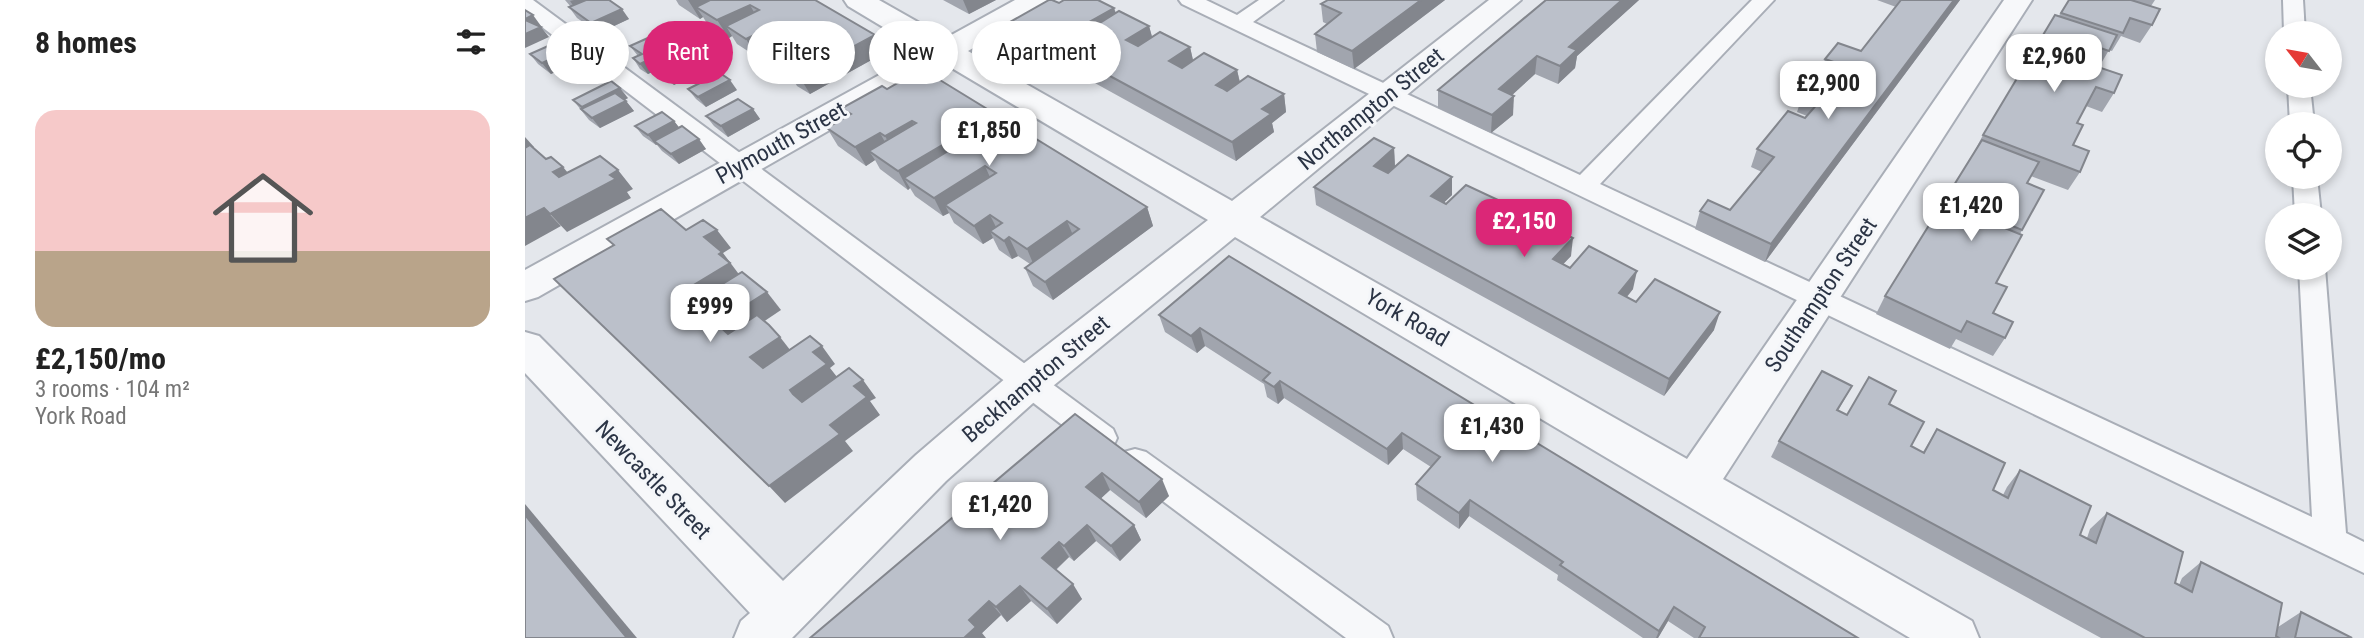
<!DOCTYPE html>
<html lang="en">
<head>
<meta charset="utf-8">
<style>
  :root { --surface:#fff; --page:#f6f6f6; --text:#222; --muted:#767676; --line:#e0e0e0; --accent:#db2777 }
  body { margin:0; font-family:"Roboto Condensed",sans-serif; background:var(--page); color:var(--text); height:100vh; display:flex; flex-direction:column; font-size:26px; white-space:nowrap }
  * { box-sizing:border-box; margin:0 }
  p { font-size:23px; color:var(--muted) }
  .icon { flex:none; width:38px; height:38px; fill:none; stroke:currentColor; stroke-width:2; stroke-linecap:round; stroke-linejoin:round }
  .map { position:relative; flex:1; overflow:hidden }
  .drawer { display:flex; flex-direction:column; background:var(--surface); width:525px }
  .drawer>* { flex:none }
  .top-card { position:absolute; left:21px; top:21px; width:665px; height:63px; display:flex; gap:14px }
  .needle { width:46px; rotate:301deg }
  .tools { position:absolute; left:1740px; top:21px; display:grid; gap:14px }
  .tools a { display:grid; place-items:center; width:77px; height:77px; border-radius:50%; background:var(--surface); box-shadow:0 4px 10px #0003; font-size:35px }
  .price { position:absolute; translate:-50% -60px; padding:0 16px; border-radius:14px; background:#fff; color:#222; font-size:23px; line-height:46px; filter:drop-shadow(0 2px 4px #0008) }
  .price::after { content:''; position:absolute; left:50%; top:42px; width:21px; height:16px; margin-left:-10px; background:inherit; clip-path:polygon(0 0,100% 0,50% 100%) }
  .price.on { background:var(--accent); color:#fff }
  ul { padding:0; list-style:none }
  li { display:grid; align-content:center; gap:14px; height:371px; padding:0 35px }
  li+li { border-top:2px solid var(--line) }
  li span { display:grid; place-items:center; height:217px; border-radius:21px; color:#555 }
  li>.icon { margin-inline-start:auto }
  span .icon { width:126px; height:126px; fill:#fffc; stroke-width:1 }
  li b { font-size:30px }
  h2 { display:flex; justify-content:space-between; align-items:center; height:84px; padding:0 35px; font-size:30px }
  .pill { padding:0 24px; border-radius:32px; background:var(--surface); box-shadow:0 4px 10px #0003; font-size:24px; line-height:63px }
  .pill.on { background:var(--accent); color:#fff }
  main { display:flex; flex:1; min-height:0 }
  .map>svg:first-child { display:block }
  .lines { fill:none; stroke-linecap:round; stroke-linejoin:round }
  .service-casing { stroke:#a9aeb7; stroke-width:4 }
  .minor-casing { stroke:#a9aeb7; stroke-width:4 }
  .service { fill:#f7f8fa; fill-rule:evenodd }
  .minor { fill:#f7f8fa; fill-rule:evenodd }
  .wall { fill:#a1a5ae }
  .shaded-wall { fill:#83868d }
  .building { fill:#bbc0ca; stroke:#83868d; stroke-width:2 }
  .labels { text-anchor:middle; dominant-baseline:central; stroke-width:6; stroke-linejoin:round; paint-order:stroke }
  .street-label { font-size:23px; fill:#2b3445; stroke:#f4f6f9 }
</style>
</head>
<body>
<main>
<section class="drawer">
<h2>8 homes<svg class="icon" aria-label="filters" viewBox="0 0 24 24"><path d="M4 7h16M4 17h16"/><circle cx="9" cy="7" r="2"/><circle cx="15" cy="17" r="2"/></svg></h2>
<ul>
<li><span style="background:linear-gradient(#f6c9c9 65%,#b9a48a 0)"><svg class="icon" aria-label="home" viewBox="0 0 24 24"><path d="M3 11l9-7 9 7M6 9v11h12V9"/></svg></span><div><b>£2,150/mo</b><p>3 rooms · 104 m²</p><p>York Road</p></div></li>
</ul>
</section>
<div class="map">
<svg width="1839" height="638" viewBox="0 0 1839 638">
  <rect width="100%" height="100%" fill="#e4e7ec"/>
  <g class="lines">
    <g class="service-casing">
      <g id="service">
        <path d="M0,0H8L588,429L592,438L588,447L577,451L566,447L0,14Z"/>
        <path d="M654,0H681L712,15L734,0H758L728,22L1055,175L1227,0H1249L1075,184L1787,517L1774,268H1800L1821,533L1839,542V573L657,4Z"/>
        <path d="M1758,0H1778L1780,33H1759Z"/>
        <path d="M1763,86H1785L1789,124H1765Z"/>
        <path d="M1768,177H1792L1796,215H1770Z"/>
        <path d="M610,449L621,452L863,626L868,638H821L599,472L594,462L599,452Z"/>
      </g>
    </g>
    <g class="minor-casing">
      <path id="minor" d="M319,0H354L421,38L490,0H525L521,6L443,51L707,201L964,0H996L735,217L1162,459L1479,0H1507L1198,479L1447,621L1454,638H1385L710,237L517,395L421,481L267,638H209L216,621L225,613L0,373V332L14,336L258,581L391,455L489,371L683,220L420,64L13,297L0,301V270L398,51L323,6Z"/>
    </g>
    <use href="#service" class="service"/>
    <use href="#minor" class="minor"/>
  </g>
  <g class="wall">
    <path d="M40,0H84L104,19L74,33L52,18L44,7H46Z"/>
    <path d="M151,0H290L350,35L359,53L285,94L272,86L267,77L264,78L244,65L238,55L232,57L212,44L207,36L204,38L183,25L178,17L175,19L154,5Z"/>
    <path d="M418,0H471L444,14Z"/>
    <path d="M920,0L829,69L792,52L790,34L802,24L798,22L796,4Z"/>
    <path d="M1021,0H1114L1052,56L1050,68L1033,84L1010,74L987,95L988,115L966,133L913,108V90Z"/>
    <path d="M1352,0H1435L1240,262L1170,229L1175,211L1205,210L1237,172L1226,167L1232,149L1282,116L1272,112L1278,94L1309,83L1294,77L1300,59L1336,51L1371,7Z"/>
    <path d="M1544,0H1630L1626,6L1627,25L1615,43L1596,36L1587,51L1584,50L1574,67L1589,93L1577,112L1561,106L1552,123L1548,145L1555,172L1543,190L1506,176L1502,183L1519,190L1495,234L1471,283L1468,313L1480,338L1468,356L1431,339L1425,349L1351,314L1360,296L1448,154L1458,135Z"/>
    <path d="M534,3L589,8L591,13L624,26L627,37L665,47L668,60L712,70L715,82L759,94L761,112L747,123L749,132L711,161L492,40L485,22Z"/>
    <path d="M105,46H153L159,55L173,59L180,69L149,85L140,79L133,69L123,74L115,69L108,58L113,56Z"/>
    <path d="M42,52L51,62L26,74L13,64L5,54Z"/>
    <path d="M163,89L212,90L181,107L171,99Z"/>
    <path d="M362,89L622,207L628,226L528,300L508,286L500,268L505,264L493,256L487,259L474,250L468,238L458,244L429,223L424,213L418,216L390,196L385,188L383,190L355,169L350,160L341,166L313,146L302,128L322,116L317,108Z"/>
    <path d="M103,98L100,100L109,111L75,128L64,120L48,100Z"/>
    <path d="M228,109L235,119L203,137L189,126L181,116Z"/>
    <path d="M149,121L154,128L181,149L154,164L137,151L132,145H131L118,136L110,126Z"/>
    <path d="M869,148L870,167L927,195L919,202L921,204L986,206L984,225L977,232L1046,256L1038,264L1045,268L1108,289L1102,297L1111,302L1189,330L1139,396L791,205L789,187Z"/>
    <path d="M704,256L1333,638H1169L1143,621L1133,638H1118L1032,580L1033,575L944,516L934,529L892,500L891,484L906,467L878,449L863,465L759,398L753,404L742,397L739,384L680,346L672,353L640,332L634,315Z"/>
    <path d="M1327,386L1313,411L1322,415L1364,404L1386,446L1398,452L1412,429L1468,490L1478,495L1482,487L1495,470L1555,535L1562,538L1565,529L1582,513L1650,583L1654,585L1657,578L1676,562L1751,636L1753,627L1776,612L1827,638H1576L1246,457L1254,441Z"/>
    <path d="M550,414L644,496L621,518L585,490L575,499L609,525L616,540L595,561L571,541L549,561L544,557L531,570L557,599L532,624L506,601L482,622L476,615L457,633L285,638Z"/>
  </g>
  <g class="shaded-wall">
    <path d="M49,0H79L53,12L45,1Z"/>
    <path d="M163,0H203L171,7L178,17L175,19Z"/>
    <path d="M438,0H471L444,14Z"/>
    <path d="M896,0H920L829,69L827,51Z"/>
    <path d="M1097,0H1114L1052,56L1050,68L1033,84L1035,66L1044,47Z"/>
    <path d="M1429,0H1435L1240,262L1246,244Z"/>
    <path d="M225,5L235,23L201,26L207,36L204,38L192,20Z"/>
    <path d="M589,8L594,26L572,39L566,21Z"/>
    <path d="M97,9L104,19L74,33L66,23Z"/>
    <path d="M8,15L16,26L7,30L0,21V19Z"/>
    <path d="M254,23L265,41L232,46L238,55L232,57L221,39Z"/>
    <path d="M624,26L629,44L606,58L601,40Z"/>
    <path d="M16,27L24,37L0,48V34Z"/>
    <path d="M350,35L359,53L285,94L274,76Z"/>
    <path d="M286,43L297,61L261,68L267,77L264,78L253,60Z"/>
    <path d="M153,46L160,56L123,74L115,64Z"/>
    <path d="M665,47L669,65L648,79L644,61Z"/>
    <path d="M42,52L51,62L26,74L17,63Z"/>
    <path d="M1012,56L1010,74L973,108L974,89Z"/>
    <path d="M173,59L180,69L149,85L142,75Z"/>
    <path d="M712,70L716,88L695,103L691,85Z"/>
    <path d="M205,80L212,90L181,107L173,97Z"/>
    <path d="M95,88L103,98L65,117L57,107Z"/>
    <path d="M759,94L761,112L747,123L749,132L711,161L707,142L737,109Z"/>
    <path d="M989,96L988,115L966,133L967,115Z"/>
    <path d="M101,101L109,111L75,128L67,118Z"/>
    <path d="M228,109L235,119L203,137L196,126Z"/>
    <path d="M149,121L157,131L129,141L132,145H131L123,135Z"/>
    <path d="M387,121L397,139L370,155L360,136Z"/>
    <path d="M355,133L365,151H344L350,160L341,166L330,147Z"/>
    <path d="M0,137L9,147L0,151Z"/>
    <path d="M174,139L181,149L154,164L146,154Z"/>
    <path d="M421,143L430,161L379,178L385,188L383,190L373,171Z"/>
    <path d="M869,148L870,167L850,184L849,166Z"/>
    <path d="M460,166L468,184L420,205L424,213L418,216L409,198Z"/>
    <path d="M38,167L54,186L44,191L28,172Z"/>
    <path d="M93,170L108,189L102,192L106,198L42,232L25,214Z"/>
    <path d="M927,177V195L907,214L906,196Z"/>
    <path d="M986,206L984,225L965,245V227Z"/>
    <path d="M622,207L628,226L528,300L520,282Z"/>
    <path d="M19,208L36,226L0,246V218Z"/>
    <path d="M465,215L474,233L465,231L468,238L458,244L449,226Z"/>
    <path d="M542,221L550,240L510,268L502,249Z"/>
    <path d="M192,230L206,248L198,253L219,281L169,312L154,294L179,237Z"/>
    <path d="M484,237L493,256L487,259L479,241Z"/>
    <path d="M1048,238L1046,256L1026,277L1028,259Z"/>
    <path d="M1112,271L1108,289L1090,311L1094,293Z"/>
    <path d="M242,292L256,310L208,342L192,324Z"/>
    <path d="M1195,312L1189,330L1139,396L1144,379Z"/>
    <path d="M675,328L680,346L672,353L666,336Z"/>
    <path d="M255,337L269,355L240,374L225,357Z"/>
    <path d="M297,346L310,364L305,368L316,382L280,408L265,390L288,352Z"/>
    <path d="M338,380L351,398L345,401L355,415L320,441L328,451L260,503L244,486L305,425L329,386Z"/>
    <path d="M755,381L759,398L753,404L749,387Z"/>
    <path d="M877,433L878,449L863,465L862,449Z"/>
    <path d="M577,473L585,490L570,504L561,487Z"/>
    <path d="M637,479L644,496L621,518L614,502Z"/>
    <path d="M945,500L944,516L934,529V513Z"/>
    <path d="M0,504L112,638H102L0,515Z"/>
    <path d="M562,525L571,541L549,561L539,546Z"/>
    <path d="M609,525L616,540L595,561L586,546Z"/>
    <path d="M534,542L544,557L527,573L517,558Z"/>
    <path d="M548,584L557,599L532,624L522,609Z"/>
    <path d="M495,586L506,601L482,622L471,607Z"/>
    <path d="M464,601L476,615L457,633L461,638H439L444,620Z"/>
    <path d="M1149,607L1143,621L1133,638H1131L1134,631Z"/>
  </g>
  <g class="building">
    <path d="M61,0H84L97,9L66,23L44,7Z"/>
    <path d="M185,0H290L350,35L274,76L261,68L297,49L286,43L253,60L232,46L265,30L254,23L221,39L201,26L234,10L225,5L192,20L171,7Z"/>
    <path d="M524,0H527L534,3L539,0H573L589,8L566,21L569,22L573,24L594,11L624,26L601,40L613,46L635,32L665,47L644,61L657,68L679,53L712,70L691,85L697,88L702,91L723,76L759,94L737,109L746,114L707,142L485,22Z"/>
    <path d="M803,0H896L827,51L790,34L816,13L796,4Z"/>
    <path d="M1021,0H1097L1044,47L1052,50L1035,66L1012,56L974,89L989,96L967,115L913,90Z"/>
    <path d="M1376,0H1429L1246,244L1175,211L1183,200L1205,210L1249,157L1232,149L1263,111L1280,118L1295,101L1278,94L1293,77L1309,83L1323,67L1300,59L1313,43L1336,51Z"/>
    <path d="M1544,0H1606L1635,9L1627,25L1605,18L1598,33L1536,13Z"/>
    <path d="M0,10L8,15L0,19Z"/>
    <path d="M1530,15L1592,35L1584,51L1567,45L1558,62L1597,75L1589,93L1571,87L1552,123L1558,125L1548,145L1564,151L1555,172L1458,135Z"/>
    <path d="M0,20L16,27L0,34Z"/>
    <path d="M134,33L153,46L115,64L108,58L117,54L105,46Z"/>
    <path d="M30,43L42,52L17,63L5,54Z"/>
    <path d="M164,53L173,59L142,75L133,68Z"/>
    <path d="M397,69L622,207L520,282L500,268L554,229L542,221L502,249L484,237L479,241L465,231L477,223L465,215L449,226L420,205L471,173L460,166L409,198L379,178L428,148L421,143L373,171L344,151L391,123L387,121L360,136L355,133L330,147L302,128L326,114L317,108L357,86L362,89Z"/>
    <path d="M195,73L205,80L173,97L163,89Z"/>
    <path d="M86,81L95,88L57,107L48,100Z"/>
    <path d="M90,93L101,101L67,118L56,109Z"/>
    <path d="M213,99L228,109L196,126L181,116Z"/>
    <path d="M137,112L149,121L123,135L110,126Z"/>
    <path d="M157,126L174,139L146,154L129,141Z"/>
    <path d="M849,138L869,148L849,166L863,173L883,155L927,177L906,196L921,204L941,185L986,206L965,227L973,231L981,234L1001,214L1048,238L1028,259L1045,268L1064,246L1112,271L1094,293L1111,302L1130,279L1195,312L1144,379L789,187Z"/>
    <path d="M1457,140L1514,162L1502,183L1519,190L1497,230L1473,220L1470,224L1497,235L1471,283L1482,287L1468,313L1488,322L1480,338L1442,321L1436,332L1360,296Z"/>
    <path d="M5,145L21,159L26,157L38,167L28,172L34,177L75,156L93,170L85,175L91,179L25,214L19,208L0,218V148Z"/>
    <path d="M136,209L161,230L178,220L192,230L179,237L197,252L194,254L205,263L154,294L165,304L217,272L242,292L192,324L203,334L232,315L244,325L255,337L225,357L238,368L285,336L297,346L288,352L302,364L265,390L268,394L277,402L324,368L338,380L329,386L342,397L305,425L315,434L244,486L29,279L89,245L82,239Z"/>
    <path d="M704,256L1333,638H1174L1180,627L1149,607L1134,631L1035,565L1038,562L945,500L934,513L891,484L915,457L877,433L862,449L755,381L749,387L738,380L745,373L675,328L666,336L634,315Z"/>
    <path d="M1297,371L1327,386L1312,410L1322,415L1344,377L1371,391L1364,404L1399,422L1386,446L1399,453L1412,429L1480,463L1468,490L1483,498L1495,470L1566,506L1555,535L1571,543L1582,513L1658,552L1650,583L1656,586L1667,592L1676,562L1757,603L1751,636L1754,638H1620L1254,441Z"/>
    <path d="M550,414L637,479L614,502L577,473L561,487L609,525L586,546L562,525L539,546L534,542L517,558L548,584L522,609L495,586L471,607L464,601L444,620L451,627L439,638H285Z"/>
    <path d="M0,515L102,638H0Z"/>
    <path d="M1776,612L1827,638H1770Z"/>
  </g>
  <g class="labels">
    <g class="street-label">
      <text transform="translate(846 109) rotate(-39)">Northampton Street</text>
      <text transform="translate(256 143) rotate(-29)">Plymouth Street</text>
      <text transform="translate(1296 295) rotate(-56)">Southampton Street</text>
      <text transform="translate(882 318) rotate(30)">York Road</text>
      <text transform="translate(511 379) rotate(-40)">Beckhampton Street</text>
      <text transform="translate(128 480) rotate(46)">Newcastle Street</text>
    </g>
  </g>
</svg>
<div class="tools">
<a><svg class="needle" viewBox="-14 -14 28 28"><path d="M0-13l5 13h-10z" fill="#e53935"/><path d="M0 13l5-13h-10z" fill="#767676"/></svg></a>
<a><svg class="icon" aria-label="locate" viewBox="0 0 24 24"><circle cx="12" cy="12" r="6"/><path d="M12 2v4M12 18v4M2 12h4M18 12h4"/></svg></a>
<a><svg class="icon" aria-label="layers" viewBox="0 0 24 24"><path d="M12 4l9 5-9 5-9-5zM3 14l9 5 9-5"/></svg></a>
</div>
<b class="price" style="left:1529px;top:94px">£2,960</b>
<b class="price" style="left:1303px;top:121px">£2,900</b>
<b class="price" style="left:464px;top:168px">£1,850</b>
<b class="price" style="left:1446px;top:243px">£1,420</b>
<b class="price on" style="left:999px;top:259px">£2,150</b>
<b class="price" style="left:185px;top:344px">£999</b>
<b class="price" style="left:967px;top:464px">£1,430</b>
<b class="price" style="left:475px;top:542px">£1,420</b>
<div class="top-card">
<a class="pill">Buy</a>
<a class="pill on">Rent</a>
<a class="pill">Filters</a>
<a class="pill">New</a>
<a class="pill">Apartment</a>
</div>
</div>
</main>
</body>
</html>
